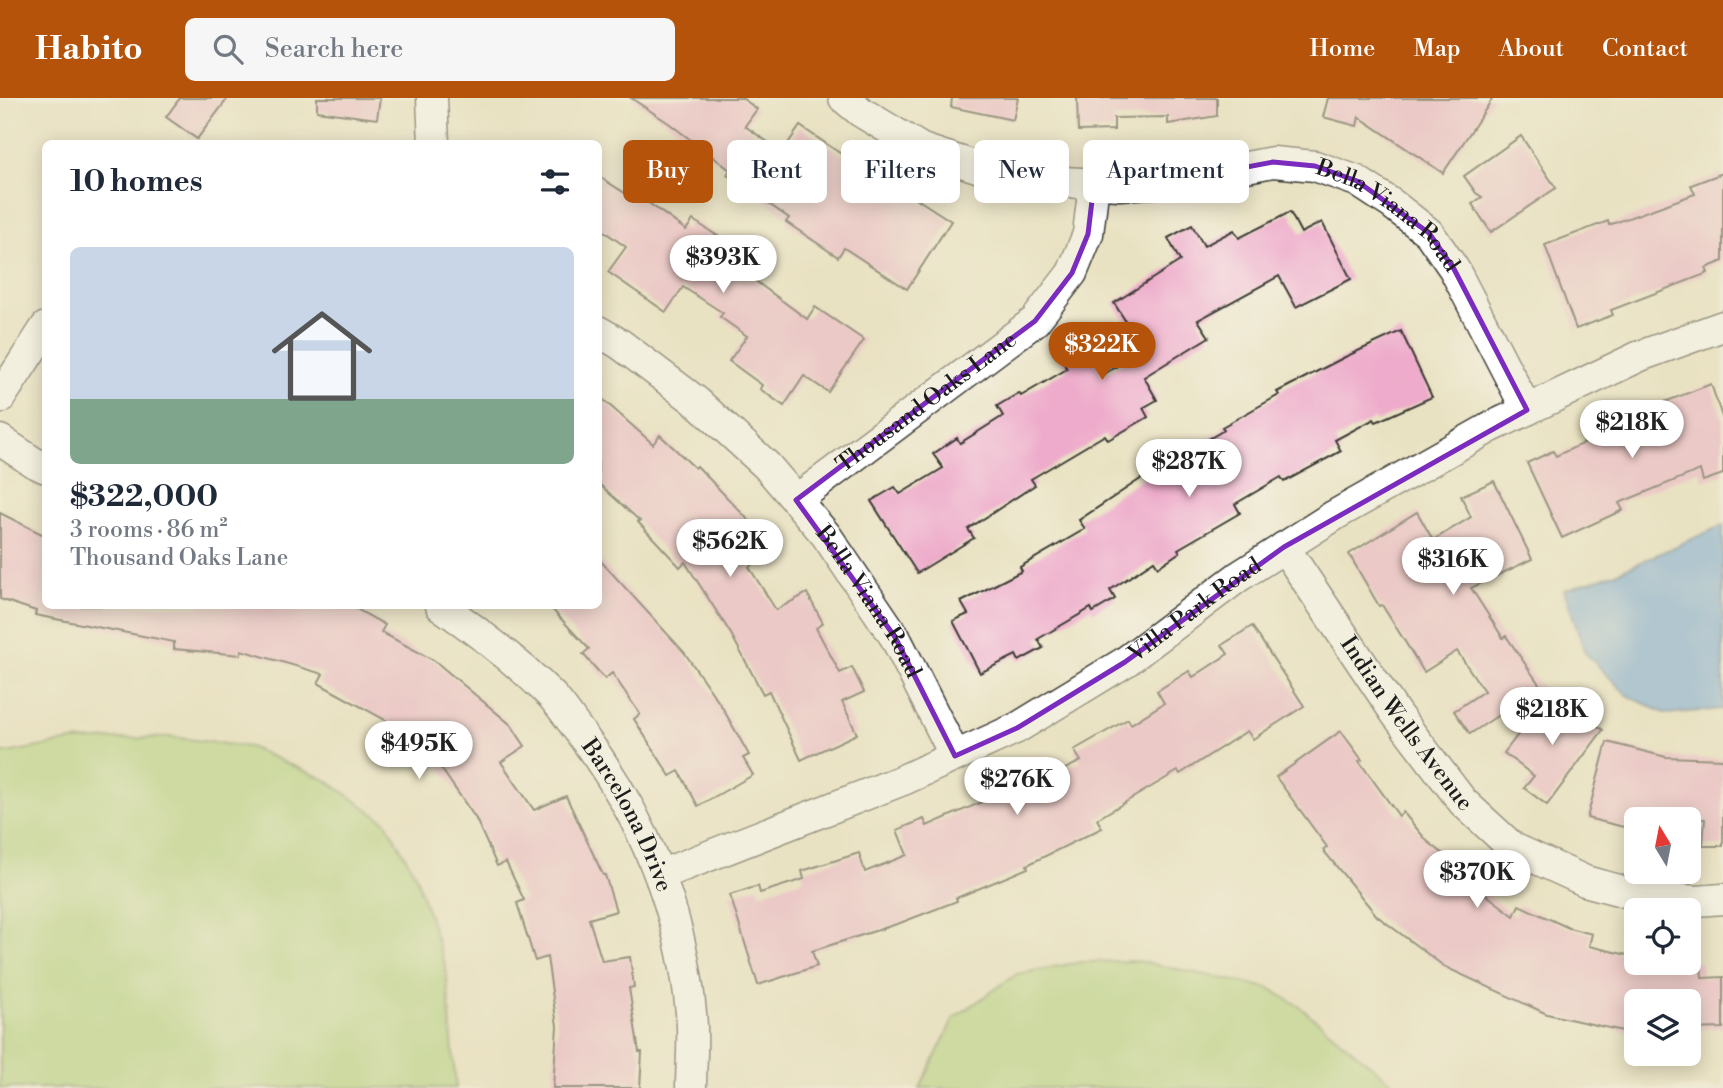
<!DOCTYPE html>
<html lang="en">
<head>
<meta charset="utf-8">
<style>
  :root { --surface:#fff; --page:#f6f6f7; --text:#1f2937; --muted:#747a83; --line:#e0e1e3; --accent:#b45309 }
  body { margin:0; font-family:"Libre Bodoni",serif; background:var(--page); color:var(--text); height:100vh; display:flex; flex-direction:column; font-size:26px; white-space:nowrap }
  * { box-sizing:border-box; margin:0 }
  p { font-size:23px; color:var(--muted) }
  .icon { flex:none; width:38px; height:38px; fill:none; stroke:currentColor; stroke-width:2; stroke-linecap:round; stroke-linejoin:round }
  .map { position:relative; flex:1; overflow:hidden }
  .details { position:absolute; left:42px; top:42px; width:560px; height:469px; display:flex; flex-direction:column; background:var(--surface); border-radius:10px; box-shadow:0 4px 18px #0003 }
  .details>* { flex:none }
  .banner { position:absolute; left:623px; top:42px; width:665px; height:63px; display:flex; gap:14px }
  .needle { width:46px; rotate:350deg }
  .controls { position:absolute; left:1624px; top:709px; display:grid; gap:14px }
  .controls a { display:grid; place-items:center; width:77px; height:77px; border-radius:10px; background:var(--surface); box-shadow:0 4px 18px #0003; font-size:35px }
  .price { position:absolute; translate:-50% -60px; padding:0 16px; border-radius:24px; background:#fff; color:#222; font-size:23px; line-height:46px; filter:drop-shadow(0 2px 4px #0008) }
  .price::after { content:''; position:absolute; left:50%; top:42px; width:21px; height:16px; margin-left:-10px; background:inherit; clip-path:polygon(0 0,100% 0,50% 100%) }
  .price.on { background:var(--accent); color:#fff }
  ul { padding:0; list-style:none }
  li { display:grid; align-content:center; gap:14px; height:371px; padding:0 28px }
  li+li { border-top:2px solid var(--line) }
  li span { display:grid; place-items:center; height:217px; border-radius:10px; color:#555 }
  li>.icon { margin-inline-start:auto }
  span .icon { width:126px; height:126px; fill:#fffc; stroke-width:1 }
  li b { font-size:30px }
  h2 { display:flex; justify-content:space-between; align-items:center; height:84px; padding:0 28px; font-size:30px }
  .chip { padding:0 24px; border-radius:10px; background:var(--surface); box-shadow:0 4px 18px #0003; font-size:24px; line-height:63px }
  .chip.on { background:var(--accent); color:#fff }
  header { display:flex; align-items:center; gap:42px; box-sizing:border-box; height:98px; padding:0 35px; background:var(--accent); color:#fff }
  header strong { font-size:33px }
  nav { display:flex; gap:38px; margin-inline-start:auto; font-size:24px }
  .search { width:490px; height:63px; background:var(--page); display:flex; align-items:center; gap:18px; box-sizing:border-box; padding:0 24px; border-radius:10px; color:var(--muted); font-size:26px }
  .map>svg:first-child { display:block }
  .green { fill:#add17a; stroke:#64764b; stroke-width:2 }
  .water { fill:#6da4db; stroke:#44607c; stroke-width:2 }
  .building { fill:#eeabcb }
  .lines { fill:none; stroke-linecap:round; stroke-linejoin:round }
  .street-casing { stroke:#3b3a35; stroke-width:33 }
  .street { stroke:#fff; stroke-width:30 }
  .marked { fill:none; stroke:#7b2cbf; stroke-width:5; stroke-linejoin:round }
  .labels { text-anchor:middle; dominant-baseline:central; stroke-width:5; stroke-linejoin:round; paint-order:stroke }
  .street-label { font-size:23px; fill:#1c1c1c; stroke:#f7f3e8 }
</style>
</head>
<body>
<header>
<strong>Habito</strong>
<div class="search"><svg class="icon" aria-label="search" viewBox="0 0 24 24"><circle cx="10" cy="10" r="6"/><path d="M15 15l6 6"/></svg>Search here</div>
<nav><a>Home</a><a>Map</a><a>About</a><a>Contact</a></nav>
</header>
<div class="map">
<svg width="1723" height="990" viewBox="0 0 1723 990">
  <rect width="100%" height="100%" fill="#f7f3e8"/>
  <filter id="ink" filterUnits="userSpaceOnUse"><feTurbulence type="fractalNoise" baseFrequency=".0143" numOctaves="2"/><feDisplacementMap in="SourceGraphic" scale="14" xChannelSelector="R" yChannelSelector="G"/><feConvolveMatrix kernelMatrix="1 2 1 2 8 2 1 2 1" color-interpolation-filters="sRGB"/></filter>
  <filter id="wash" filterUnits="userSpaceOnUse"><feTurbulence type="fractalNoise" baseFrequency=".00686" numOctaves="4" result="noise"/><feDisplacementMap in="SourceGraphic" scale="28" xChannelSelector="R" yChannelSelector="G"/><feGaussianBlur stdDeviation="1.57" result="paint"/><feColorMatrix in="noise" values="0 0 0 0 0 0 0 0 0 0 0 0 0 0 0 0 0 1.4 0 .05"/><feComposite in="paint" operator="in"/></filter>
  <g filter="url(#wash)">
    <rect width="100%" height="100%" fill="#e9e2c2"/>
    <g class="green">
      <path d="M171,639L249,649L326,682L386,724L415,776L446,870L456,990H0V656L72,643Z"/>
      <path d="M1138,863L1269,890L1299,908L1399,990H920L954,920L1017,876L1081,864Z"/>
    </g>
    <path class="water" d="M1723,427V611L1666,616L1628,598L1585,555L1564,492L1616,475Z"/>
    <g id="blocks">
      <g class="building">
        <path d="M180,0H228L197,41L166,19Z"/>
        <path d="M317,0H380L377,21L317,13Z"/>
        <path d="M631,0H742L757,11L745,28L782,54L800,28L897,94L900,90L951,123L907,191L844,150L838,159L786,124L789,120L727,77L730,72L670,26Z"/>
        <path d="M952,0H1018L1013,22L951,9Z"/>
        <path d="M1077,0H1217V18L1168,26V19L1114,20V32L1078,33Z"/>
        <path d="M1328,0H1493L1443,75L1359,19L1357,28L1323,19Z"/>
        <path d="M1521,38L1556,90L1491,134L1472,106L1482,99L1476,95L1464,78Z"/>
        <path d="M1723,75V163L1706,170L1708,175L1611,212L1613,217L1576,231L1545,147L1608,123L1609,127L1695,96L1691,87Z"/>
        <path d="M598,78L625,95L628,90L686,132L693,122L744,155L735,168L807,221L815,209L864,242L828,294L804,278L784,308L760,291L762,287L729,263L747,238L720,219L723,215L683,189L666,214L608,174L626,149L598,129Z"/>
        <path d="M1290,114L1301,135L1322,124L1351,181L1296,209L1279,178L1198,222L1209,239L1144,279L1157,302L1143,310L1148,319L1108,342L1105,337L1031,381L1035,387L968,431L974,440L917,475L871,403L895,389L900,396L943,370L933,356L957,340L960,345L1003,318L997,308L1019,295L1021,298L1067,271L1061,260L1084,247L1102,277L1144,252L1114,205L1180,163L1168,140L1192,127L1204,148L1234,132L1239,140Z"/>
        <path d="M1401,233L1432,299L1376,324L1374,321L1335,342L1341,353L1284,384L1281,379L1235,406L1240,415L1178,451L1180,454L1158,469L1154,463L1110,492L1115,501L1093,514L1091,510L1038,541L1043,550L1019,563L1016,557L980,575L953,523L968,516L961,504L1022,473L1020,469L1085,431L1079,422L1139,382L1224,332L1222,329L1279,297L1277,294L1345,259Z"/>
        <path d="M1711,286L1723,322V376L1703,383L1700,372L1619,405L1623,412L1562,440L1527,365L1553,353L1556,358L1603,336L1600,329Z"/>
        <path d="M598,297L653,346L660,337L695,370L697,368L758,432L772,454L749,469L776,512L807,495L823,525L816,530L840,575L852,569L864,594L842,604L857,636L801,662L769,593L763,596L731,536L685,464L680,469L638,424L640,423L598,385Z"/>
        <path d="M1494,383L1532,461L1471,490L1503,540L1506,538L1541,589L1470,636L1454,613L1484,593L1457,553L1424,574L1382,507L1379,508L1349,456L1417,414L1433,442L1471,419L1461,398Z"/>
        <path d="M0,415L46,438V508H351L385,527L381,534L435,563L511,627L525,648L501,664L534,712L566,698L603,777H605L616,813L589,821L602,863L630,859L634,889L629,890L639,954H642L640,990H553L557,928L547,859L535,863L517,805L524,802L506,764L497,768L476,721L436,663L389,624L318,585L323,576L241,552V557L174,551V544L35,517L36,513L0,501Z"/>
        <path d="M598,460L684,554L722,609L749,657L743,660L753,677L698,708L679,673L670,678L634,621L640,616L612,575L605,581L583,556L589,551L549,508H598Z"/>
        <path d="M1252,528L1304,608L1253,641L1247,633L1180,676L1178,673L1097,721L1102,730L1027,767L1028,770L956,800L957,803L900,825L812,853L817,868L758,887L730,797L758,788L760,795L804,781L802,773L859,755L865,774L907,757L897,732L924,721L927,728L1007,693L1004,686L1030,673L1036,686L1081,663L1074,652L1128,621L1131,626L1164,605L1157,593L1189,573L1193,579L1228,556L1222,547Z"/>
        <path d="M1547,598L1557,613L1565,603L1603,632L1547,707L1524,690L1534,678L1504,655Z"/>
        <path d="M1341,633L1362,662L1359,663L1399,718L1403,714L1427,743L1458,767L1454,772L1514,818L1519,807L1569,830L1592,836L1589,848L1636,859V864H1701L1702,880L1723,879V930L1689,931V903H1636V936L1547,916L1445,869L1377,818L1323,752L1327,749L1276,679Z"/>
        <path d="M1607,644L1666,659L1723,661V748H1703L1705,721L1657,719V721H1636V732L1587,720Z"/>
      </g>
    </g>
  </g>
  <g filter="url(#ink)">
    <use href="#blocks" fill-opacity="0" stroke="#3b3a35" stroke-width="2"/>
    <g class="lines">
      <g class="street-casing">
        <g id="street">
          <path d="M432,0L434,46"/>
          <path id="s1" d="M844,0L861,14L922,51L977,69L1044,83L1119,87L1167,84L1273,64L1315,68L1357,83L1392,106L1429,135L1454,171L1527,312"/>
          <path id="s2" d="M598,233L620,246L697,304L767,368L826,437L895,539L955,658"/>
          <path d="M0,300L46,229"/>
          <path d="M0,342L33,364L46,370"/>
          <path id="s3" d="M796,402L1035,223L1072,175L1088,136L1094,86"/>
          <path id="s4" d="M1284,449L1396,616L1463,704L1513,750L1585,783L1640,798L1696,803L1723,801"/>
          <path id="s5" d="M441,508C480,535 518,564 552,598C563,610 572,624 581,636C643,717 682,814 691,915C694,940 691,966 691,990"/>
          <path id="s6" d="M660,777L903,682L1017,630L1125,564L1238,479L1335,417L1491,329L1640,258L1723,228"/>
        </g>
      </g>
      <use href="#street" class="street"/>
    </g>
  </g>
  <path d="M0 0H1723V990H0ZM1273,64L1315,68L1357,83L1429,135L1454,171L1527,312L1284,449L1125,564L1017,630L955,658L895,539L796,402L1035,223L1072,175L1088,136L1094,86L1167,84Z" fill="#e9e2c2" fill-opacity=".55" fill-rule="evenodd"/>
  <path class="marked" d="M1273,64L1315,68L1357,83L1429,135L1454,171L1527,312L1284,449L1125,564L1017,630L955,658L895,539L796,402L1035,223L1072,175L1088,136L1094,86L1167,84Z"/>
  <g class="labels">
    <g class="street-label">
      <text stroke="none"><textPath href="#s1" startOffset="583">Bella Viana Road</textPath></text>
      <text stroke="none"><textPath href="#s3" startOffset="163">Thousand Oaks Lane</textPath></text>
      <text stroke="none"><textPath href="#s2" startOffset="387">Bella Viana Road</textPath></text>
      <text stroke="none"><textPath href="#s6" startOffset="600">Villa Park Road</textPath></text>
      <text stroke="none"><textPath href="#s4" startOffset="215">Indian Wells Avenue</textPath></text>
      <text stroke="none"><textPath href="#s5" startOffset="285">Barcelona Drive</textPath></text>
    </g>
  </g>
</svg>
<div class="controls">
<a><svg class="needle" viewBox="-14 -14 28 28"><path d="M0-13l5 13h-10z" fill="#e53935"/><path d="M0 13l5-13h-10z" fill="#747a83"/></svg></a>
<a><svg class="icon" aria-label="locate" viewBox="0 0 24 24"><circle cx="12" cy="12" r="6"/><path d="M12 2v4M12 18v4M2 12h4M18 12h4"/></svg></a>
<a><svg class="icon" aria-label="layers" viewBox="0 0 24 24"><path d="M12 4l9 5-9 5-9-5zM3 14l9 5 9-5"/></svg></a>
</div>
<b class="price" style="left:723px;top:197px">$393K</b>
<b class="price on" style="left:1102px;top:284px">$322K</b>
<b class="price" style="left:1632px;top:362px">$218K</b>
<b class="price" style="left:1189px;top:401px">$287K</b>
<b class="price" style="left:730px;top:481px">$562K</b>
<b class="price" style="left:1453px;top:499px">$316K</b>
<b class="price" style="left:1552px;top:649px">$218K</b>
<b class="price" style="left:419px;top:683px">$495K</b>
<b class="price" style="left:1017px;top:719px">$276K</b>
<b class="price" style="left:1477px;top:812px">$370K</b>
<div class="banner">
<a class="chip on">Buy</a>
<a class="chip">Rent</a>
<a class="chip">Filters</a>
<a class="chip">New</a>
<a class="chip">Apartment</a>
</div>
<section class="details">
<h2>10 homes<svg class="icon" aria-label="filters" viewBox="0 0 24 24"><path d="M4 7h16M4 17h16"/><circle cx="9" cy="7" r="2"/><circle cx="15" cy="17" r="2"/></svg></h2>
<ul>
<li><span style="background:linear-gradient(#c9d6e8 70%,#7fa58c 0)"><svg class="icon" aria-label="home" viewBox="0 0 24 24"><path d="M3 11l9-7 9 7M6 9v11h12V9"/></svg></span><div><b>$322,000</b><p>3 rooms · 86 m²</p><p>Thousand Oaks Lane</p></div></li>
</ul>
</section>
</div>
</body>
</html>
